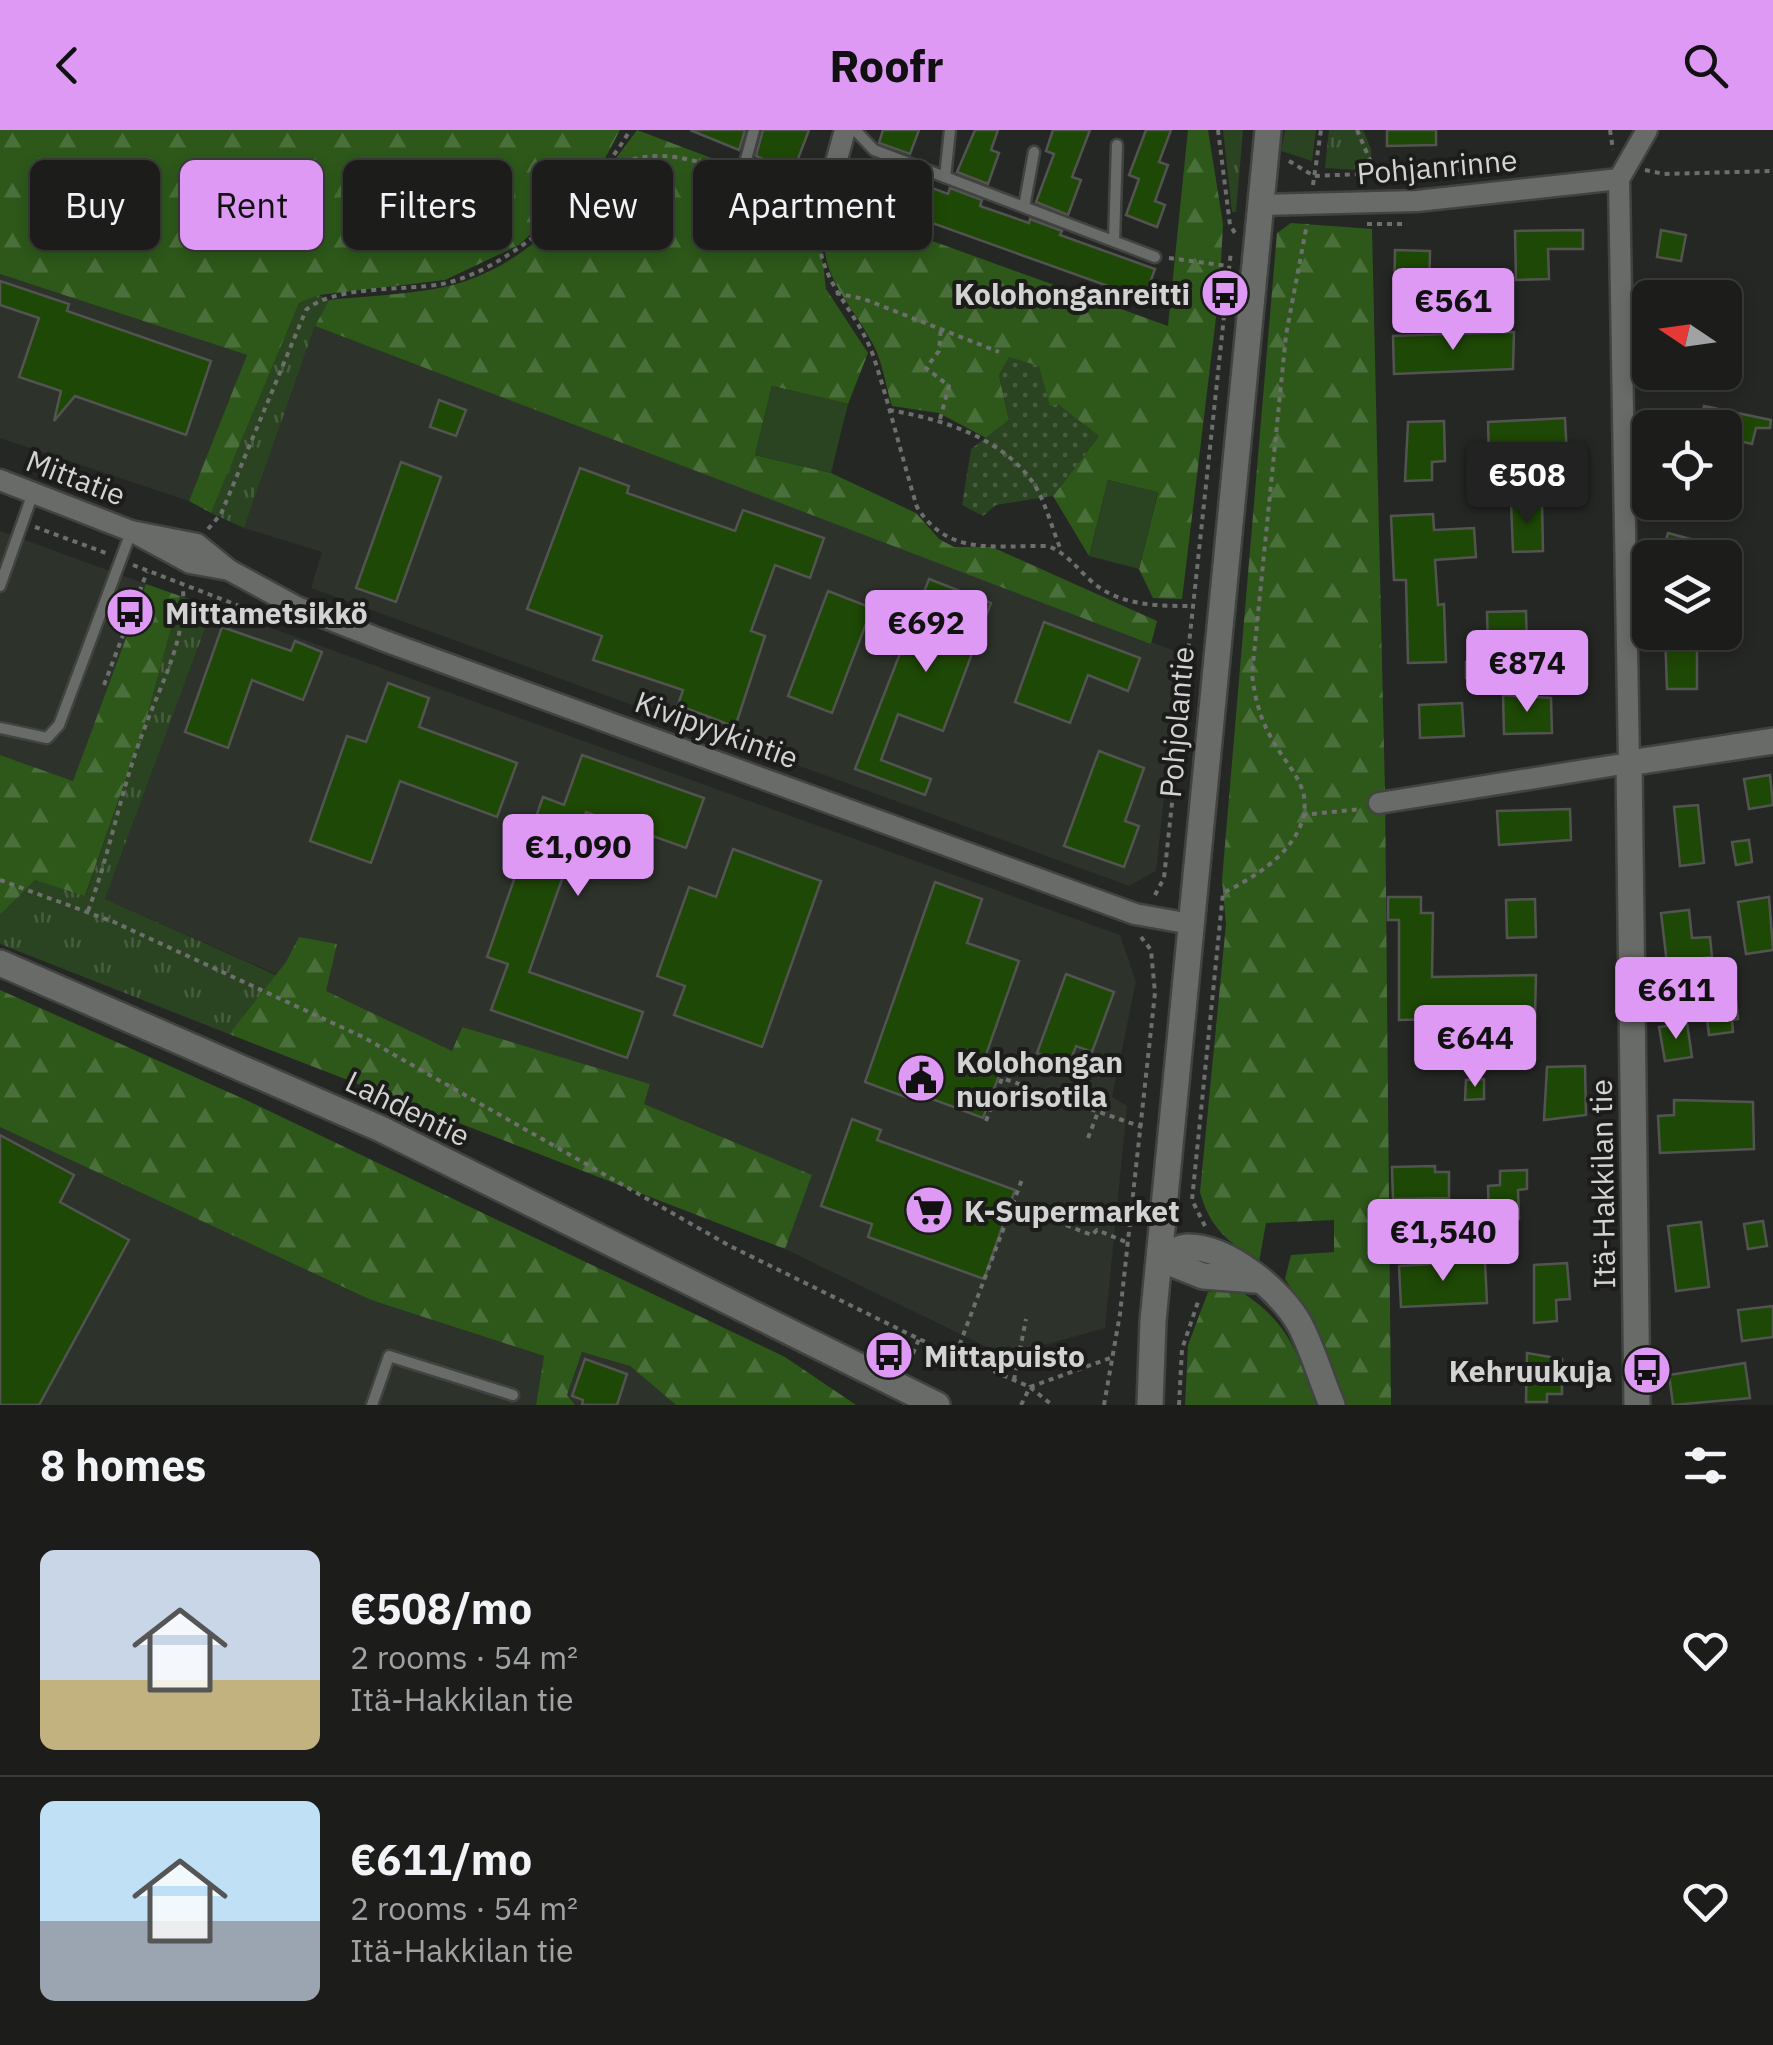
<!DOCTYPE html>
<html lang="en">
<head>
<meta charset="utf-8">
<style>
  :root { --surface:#1c1d1b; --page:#292a28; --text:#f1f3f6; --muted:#a0a2a3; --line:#3a3b3a; --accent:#dd99f4 }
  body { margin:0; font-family:"IBM Plex Sans",sans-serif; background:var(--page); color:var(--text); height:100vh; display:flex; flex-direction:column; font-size:38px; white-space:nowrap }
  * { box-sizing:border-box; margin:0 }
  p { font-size:32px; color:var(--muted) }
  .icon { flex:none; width:55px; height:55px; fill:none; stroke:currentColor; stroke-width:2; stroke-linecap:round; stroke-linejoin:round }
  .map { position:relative; height:1275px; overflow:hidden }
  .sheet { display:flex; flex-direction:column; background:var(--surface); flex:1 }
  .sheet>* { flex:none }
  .banner { position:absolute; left:30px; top:30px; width:1000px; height:90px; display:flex; gap:20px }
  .needle { width:65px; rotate:283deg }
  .buttons { position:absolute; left:1632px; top:150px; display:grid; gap:20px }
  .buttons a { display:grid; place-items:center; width:110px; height:110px; border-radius:15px; background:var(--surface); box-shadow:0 5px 15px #0003,0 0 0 2px var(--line); font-size:50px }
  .price { position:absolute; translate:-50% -85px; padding:0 22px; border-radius:10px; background:var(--accent); color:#111; font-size:32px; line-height:65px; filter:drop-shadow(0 2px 5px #0008) }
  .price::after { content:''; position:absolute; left:50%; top:60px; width:30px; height:22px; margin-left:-15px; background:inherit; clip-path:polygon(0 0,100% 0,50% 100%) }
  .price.active { background:#222; color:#fff }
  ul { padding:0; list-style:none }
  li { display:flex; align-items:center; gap:30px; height:250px; padding:0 40px }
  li+li { border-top:2px solid var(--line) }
  li span { display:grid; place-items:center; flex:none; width:280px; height:200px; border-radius:15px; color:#555 }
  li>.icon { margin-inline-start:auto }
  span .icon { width:120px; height:120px; fill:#fffc; stroke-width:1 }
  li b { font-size:42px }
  h2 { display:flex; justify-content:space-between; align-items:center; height:120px; padding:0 40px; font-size:42px }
  .tag { padding:0 35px; border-radius:15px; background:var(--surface); box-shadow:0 5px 15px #0003,0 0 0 2px var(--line); font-size:35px; line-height:90px }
  .tag.active { background:var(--accent); color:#111 }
  header { display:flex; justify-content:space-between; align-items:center; height:130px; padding:0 40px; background:var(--accent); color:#111; font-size:45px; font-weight:700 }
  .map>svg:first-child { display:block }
  .built { fill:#2d322b }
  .grass { fill:url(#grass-tufts) }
  .forest { fill:url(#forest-firs) }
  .park { fill:url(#park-dots) }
  .pitch { fill:#2a4320 }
  .building { fill:#1e4805; stroke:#535452; stroke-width:2.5 }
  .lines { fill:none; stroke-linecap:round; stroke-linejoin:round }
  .service-casing { stroke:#414341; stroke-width:15 }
  .minor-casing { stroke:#414341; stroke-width:25 }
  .tertiary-casing { stroke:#414341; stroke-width:30 }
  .secondary-casing { stroke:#414341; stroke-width:30 }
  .path { stroke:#6d6f6d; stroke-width:4; stroke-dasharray:5 5; stroke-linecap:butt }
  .service { stroke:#696b68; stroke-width:10 }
  .minor { stroke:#696b68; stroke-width:20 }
  .tertiary { stroke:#696b68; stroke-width:25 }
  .secondary { stroke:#696b68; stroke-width:25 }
  .labels { text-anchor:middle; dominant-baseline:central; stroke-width:8; stroke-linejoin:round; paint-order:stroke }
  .street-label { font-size:30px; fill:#d2d3d2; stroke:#1c1d1b }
  .poi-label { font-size:30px; font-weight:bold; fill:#d2d3d2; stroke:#1c1d1b; text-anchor:start }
</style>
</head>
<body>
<header><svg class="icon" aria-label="back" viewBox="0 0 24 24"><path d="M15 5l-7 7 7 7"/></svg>Roofr<svg class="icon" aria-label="search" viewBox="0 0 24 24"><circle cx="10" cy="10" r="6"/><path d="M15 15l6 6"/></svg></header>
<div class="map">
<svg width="1773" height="1275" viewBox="0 0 1773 1275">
  <defs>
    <pattern id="grass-tufts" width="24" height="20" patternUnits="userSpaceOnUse" patternTransform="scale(2.5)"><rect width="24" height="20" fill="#2a4320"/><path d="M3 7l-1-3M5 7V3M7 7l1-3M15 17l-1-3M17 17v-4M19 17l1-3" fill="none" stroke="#485d40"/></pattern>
    <pattern id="forest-firs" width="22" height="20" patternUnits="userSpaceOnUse" patternTransform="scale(2.5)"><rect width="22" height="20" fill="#2d581a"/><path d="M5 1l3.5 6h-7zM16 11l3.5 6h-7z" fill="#4b6f3a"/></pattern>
    <pattern id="park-dots" width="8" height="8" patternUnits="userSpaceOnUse" patternTransform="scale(2.5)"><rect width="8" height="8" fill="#2a4320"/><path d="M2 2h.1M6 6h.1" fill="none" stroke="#485d40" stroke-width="1.8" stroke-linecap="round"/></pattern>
  </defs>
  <rect width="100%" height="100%" fill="#252724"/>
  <g class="built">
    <path d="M0,144L247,225L189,371L0,308Z"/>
    <path d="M315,196L1180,523L1156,741L1129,756L311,458L322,422L244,398Z"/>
    <path d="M0,401L146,454L73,651L0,625Z"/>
    <path d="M213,477L1120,805L1136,852L1112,967L1127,976L1105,1198L1037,1217L989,1218L785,1119L812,1045L643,974L650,954L461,897L452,921L105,769Z"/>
    <path d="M0,997L371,1170L544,1226L536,1275H0Z"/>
    <path d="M582,1222L630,1236L676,1275H575L567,1265Z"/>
  </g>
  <g class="grass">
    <path d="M1223,0H1243L1236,82H1232Z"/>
    <path d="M1285,0H1316L1312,31L1281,21Z"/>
    <path d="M1329,0H1363L1371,19L1372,41L1325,38Z"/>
    <path d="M319,165L329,170L315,196L244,398L211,383L299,173Z"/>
    <path d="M180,466L213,477L105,769L276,845L229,904L0,814V785L35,750L86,765L144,597Z"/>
  </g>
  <g class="forest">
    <path d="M0,0H620L599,40L519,115L445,150L319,165L299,173L211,383L189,371L247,225L0,144Z"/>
    <path d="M637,0L815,67L826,159L868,223L848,274L772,256L755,325L831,343L916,383L939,409L954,417H992L1157,491L1151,514L315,196L329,170C366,166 406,165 444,157C526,140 590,65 637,0Z"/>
    <path d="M1188,0H1208L1223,94L1220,152L1213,153L1211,169L1218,171L1182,469L1153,468L1139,439L1158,363L1108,350L1089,426L1053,366L1099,306L999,245L1009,290L986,308L939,283L892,276C886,257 883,234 874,216C850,169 801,129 838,77L1168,196Z"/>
    <path d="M1291,93L1372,99L1385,662L1391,1275H1344L1311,1188L1285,1149L1291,1125L1334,1122V1090L1266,1093L1259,1132C1228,1111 1210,1099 1200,1062L1226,794L1222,750L1277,103Z"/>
    <path d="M146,454L180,466L144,597L85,766L35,750L0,785V625L73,651Z"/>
    <path d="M299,807L337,814L326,861L452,921L462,897L650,954L644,974L812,1045L785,1119L229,904L286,832Z"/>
    <path d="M0,860L246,970L785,1227L856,1275H676L630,1236L582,1222L567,1265L575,1275H536L544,1226L371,1170L0,997Z"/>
    <path d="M1240,1161C1290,1193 1296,1222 1318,1275H1185L1188,1215L1208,1162Z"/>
  </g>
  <path class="park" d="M1009,227L1039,236L1050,276L1058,274L1099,306L1053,366L996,375L983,386L962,375L971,319L1009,290L999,245Z"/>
  <g class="pitch">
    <path d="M772,256L848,274L831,343L755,325Z"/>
    <path d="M1108,350L1158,362L1139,439L1089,426Z"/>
  </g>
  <g class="building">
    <path d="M690,0H745L739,20Z"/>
    <path d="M763,0H809L793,42L756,26Z"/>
    <path d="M883,0H919L910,24L879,13Z"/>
    <path d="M975,0H998L991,20L999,23L988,54L957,42Z"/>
    <path d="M1053,0H1090L1072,47L1081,50L1068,85L1036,72L1054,24L1046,21Z"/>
    <path d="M1146,0H1171L1159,32L1168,35L1155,71L1165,75L1157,97L1126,85L1139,49L1129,45Z"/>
    <path d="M1387,0H1436V15L1387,16Z"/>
    <path d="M873,29L904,41L902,47L948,64L950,58L982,70L980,76L1029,93L1030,89L1062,101L1060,105L1155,139L1144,169L857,66Z"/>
    <path d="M1583,100V119H1548L1549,149L1516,150L1515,101Z"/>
    <path d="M1661,100L1686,105L1681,131L1657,127Z"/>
    <path d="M1395,120L1430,121L1429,171H1394Z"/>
    <path d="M0,151L69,174L67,181L211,231L186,305L75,266L54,291L61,261L19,247L39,188L0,175Z"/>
    <path d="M1514,202L1513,239L1394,244L1393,206Z"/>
    <path d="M439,270L466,280L456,306L430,297Z"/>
    <path d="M1704,276L1771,290L1770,298H1756L1752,314L1731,309L1733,303L1725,298H1700Z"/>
    <path d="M1565,288L1567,326L1489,329L1488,292Z"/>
    <path d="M1444,291L1445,331L1432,332V350L1405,351L1408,292Z"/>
    <path d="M401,332L441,347L396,472L356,458Z"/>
    <path d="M580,338L629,356L627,363L735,401L743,380L824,408L810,448L775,435L751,501L765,506L735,597L678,575L683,560L593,530L602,506L527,479Z"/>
    <path d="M1542,372L1543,421L1513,422L1511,373Z"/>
    <path d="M1433,384L1434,400L1474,398L1476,427L1435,430L1438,475L1444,474L1446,532L1408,533L1406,450H1394L1391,386Z"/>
    <path d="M1668,403L1690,409L1685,428H1661Z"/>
    <path d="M929,449L991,473L943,601L898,584L881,630L931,649L925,665L855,639Z"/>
    <path d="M828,461L872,478L832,583L788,566Z"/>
    <path d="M1526,481L1527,517L1488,518L1487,482Z"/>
    <path d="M1044,492L1140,528L1128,561L1088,545L1070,593L1015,572Z"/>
    <path d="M222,497L291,521L295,511L322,522L303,570L252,550L228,618L185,602Z"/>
    <path d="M1697,503V559H1667L1665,504Z"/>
    <path d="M1483,531V547L1466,548V532Z"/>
    <path d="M388,553L429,568L419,597L517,633L497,687L400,651L371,733L310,711L347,606L366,612Z"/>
    <path d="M1503,565L1551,568L1552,603L1504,604Z"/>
    <path d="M1462,573L1464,606L1420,608L1419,575Z"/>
    <path d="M1099,621L1144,638L1125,691L1139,696L1124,737L1064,716Z"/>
    <path d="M582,625L704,668L686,718L586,682L529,842L643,882L627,928L491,880L508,834L487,827L543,667L564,675Z"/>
    <path d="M1770,645L1773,675L1749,679L1744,649Z"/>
    <path d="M1698,675L1704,733L1680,736L1674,677Z"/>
    <path d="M1570,679L1571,710L1499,715L1497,681Z"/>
    <path d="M1749,710L1752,732L1736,735L1732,712Z"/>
    <path d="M733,719L821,751L762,917L674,885L685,856L657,846L689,757L716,767Z"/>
    <path d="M935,752L982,769L967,813L1019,831L982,936L1000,943L983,988L919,964L916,971L865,952Z"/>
    <path d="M1388,767H1421V783H1433L1432,847L1536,845L1535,887L1399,890V790H1388Z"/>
    <path d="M1769,767L1773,820L1746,824L1738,772Z"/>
    <path d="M1535,769L1536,807L1507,808L1506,770Z"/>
    <path d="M1689,780L1692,808L1710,807L1712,827L1702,828L1703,838L1668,842L1661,783Z"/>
    <path d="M1066,844L1114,862L1092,922L1076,916L1069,935L1037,923Z"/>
    <path d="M1736,869L1738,889L1732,890L1733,902L1709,905L1705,873Z"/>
    <path d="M1687,893L1692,927L1665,931L1659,897Z"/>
    <path d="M1585,936L1586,985L1544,990L1547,937Z"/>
    <path d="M1484,949V969L1465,970L1466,950Z"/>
    <path d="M1674,970L1753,972L1754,1019L1660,1023L1658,986L1674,985Z"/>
    <path d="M852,989L881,1000L877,1010L1015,1060L984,1149L868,1107L872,1094L821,1076Z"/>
    <path d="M0,1005L74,1045L60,1072L129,1110L39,1275H0Z"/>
    <path d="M1435,1036V1042H1449V1068L1393,1069L1392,1037Z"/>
    <path d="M1527,1040V1059L1518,1060L1519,1089H1505L1506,1096H1489L1488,1056L1500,1055V1041Z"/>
    <path d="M1763,1091L1767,1116L1748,1119L1744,1094Z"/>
    <path d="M1701,1092L1709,1157L1676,1161L1668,1096Z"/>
    <path d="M1485,1131L1487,1173L1401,1177L1399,1136Z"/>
    <path d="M1567,1133L1570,1169L1556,1170L1557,1191L1534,1193V1135Z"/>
    <path d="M1773,1176V1207L1742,1211L1738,1180Z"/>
    <path d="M1527,1223L1562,1229V1264H1547V1272H1526Z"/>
    <path d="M585,1229L627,1244L617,1275H582L583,1270L572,1266Z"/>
    <path d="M1745,1233L1750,1268L1673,1275L1669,1245Z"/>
  </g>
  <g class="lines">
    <g class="service-casing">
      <g id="service">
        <path d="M855,0L874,20L1155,127"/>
        <path d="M742,44L754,0"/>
        <path d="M945,47L950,0"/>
        <path d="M1024,77L1034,22"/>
        <path d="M1114,111L1117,15"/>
        <path d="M0,456L33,363"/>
        <path d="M0,598L47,608L59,595L131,402"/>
        <path d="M372,1275L389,1226L513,1265"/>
      </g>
    </g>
    <g class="minor-casing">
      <g id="minor">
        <path d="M1260,75L1417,71L1619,49"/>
        <path d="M824,76L845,0"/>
        <path d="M0,350L131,401L190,433L229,440"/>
        <path d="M131,401L197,414L229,440L297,477L390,513L1135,784L1191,794"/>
        <path d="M1379,673L1629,633L1619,49L1647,0"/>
      </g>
    </g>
    <g class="tertiary-casing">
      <g id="tertiary">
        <path d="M1160,1129C1169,1124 1179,1117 1188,1117C1228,1117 1282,1161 1300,1195C1313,1220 1321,1249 1332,1275"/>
        <path d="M1160,1129L1203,1146L1256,1150"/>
        <path d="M1150,1275L1153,1191L1268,0"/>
        <path d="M1637,1275L1629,633L1773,611"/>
      </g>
    </g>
    <g class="secondary-casing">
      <path id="secondary" d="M0,833L381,999L937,1275"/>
    </g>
    <g class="path">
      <path d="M1218,0L1230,95L1235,103"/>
      <path d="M1357,0L1376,44"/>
      <path d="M1610,0L1613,20"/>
      <path d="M1289,31L1314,46L1524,37"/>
      <path d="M1645,40L1664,44L1773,41"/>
      <path d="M605,41C650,16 682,27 729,40"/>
      <path d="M757,49L784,59L805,76"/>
      <path d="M1313,55L1321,0"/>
      <path d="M819,94C814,150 858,179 874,228C890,277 902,328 917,377C948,427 996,415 1048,416C1066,423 1076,437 1090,450C1118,476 1157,476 1193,476"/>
      <path d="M1367,94H1407"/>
      <path d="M1169,128L1228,136"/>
      <path d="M836,163L864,169L999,222"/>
      <path d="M889,280C941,289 1002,307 1034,354C1046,373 1052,399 1061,420"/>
      <path d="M940,289L949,256L926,238L939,221L941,198"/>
      <path d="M35,397L106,423"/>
      <path d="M208,399L221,384L306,180C334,155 404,161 442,154C511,140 596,60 630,0"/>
      <path d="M133,435L268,487"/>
      <path d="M104,555L147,442"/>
      <path d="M1302,685L1362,679"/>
      <path d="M0,750L114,792L363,907L730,1116L919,1209L1030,1257L1052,1275"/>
      <path d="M1155,765L1164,748L1231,121"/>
      <path d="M88,781C111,721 121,657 145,597C163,549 186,510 183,457"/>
      <path d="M986,991L1002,948L1142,997"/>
      <path d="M1088,1008L1098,982"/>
      <path d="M1010,1074L1092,1105L1097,1100L1126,1112"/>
      <path d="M1205,1096L1192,1070L1223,763C1258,746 1311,713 1304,666C1300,646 1282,628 1273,611C1260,589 1255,569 1252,544L1286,205L1307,94"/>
      <path d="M956,1224L1023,1047"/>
      <path d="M900,1229L909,1233L919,1209"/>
      <path d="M1014,1250L1026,1189"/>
      <path d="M1021,1275L1030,1257L1113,1227"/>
      <path d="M1104,1275L1120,1184L1155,863L1151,820L1141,807"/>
      <path d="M1179,1275L1182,1219L1199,1169"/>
    </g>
    <use href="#service" class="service"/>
    <use href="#minor" class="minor"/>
    <use href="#tertiary" class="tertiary"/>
    <use href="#secondary" class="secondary"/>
  </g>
  <defs>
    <g id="bus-disc" transform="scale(2.5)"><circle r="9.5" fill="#dd99f4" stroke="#1c1d1b"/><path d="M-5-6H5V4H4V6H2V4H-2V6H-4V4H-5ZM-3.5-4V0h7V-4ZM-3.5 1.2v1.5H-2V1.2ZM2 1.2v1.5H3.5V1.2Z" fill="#111"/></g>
    <g id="civic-disc" transform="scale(2.5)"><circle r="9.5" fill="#dd99f4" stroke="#1c1d1b"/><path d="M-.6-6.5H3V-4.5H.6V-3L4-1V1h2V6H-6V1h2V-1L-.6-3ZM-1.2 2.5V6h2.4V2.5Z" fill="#111"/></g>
    <g id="supermarket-disc" transform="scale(2.5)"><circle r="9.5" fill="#dd99f4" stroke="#1c1d1b"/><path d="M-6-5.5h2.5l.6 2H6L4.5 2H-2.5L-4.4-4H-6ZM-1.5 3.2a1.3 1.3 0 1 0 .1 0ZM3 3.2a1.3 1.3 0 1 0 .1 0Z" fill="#111"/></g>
  </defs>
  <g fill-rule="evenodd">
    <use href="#bus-disc" x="1225" y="163"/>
    <use href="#bus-disc" x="130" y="482"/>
    <use href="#civic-disc" x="921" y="948"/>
    <use href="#supermarket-disc" x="929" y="1080"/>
    <use href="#bus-disc" x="889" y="1225"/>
    <use href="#bus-disc" x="1647" y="1240"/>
  </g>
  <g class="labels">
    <g class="street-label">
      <text transform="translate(1437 36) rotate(-5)">Pohjanrinne</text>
      <text transform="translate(76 347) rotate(21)">Mittatie</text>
      <text transform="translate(1176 592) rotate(-85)">Pohjolantie</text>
      <text transform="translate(717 599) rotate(20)">Kivipyykintie</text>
      <text transform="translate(408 978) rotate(26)">Lahdentie</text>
      <text transform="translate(1602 1054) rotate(-91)">Itä-Hakkilan tie</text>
    </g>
    <g class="poi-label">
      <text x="1190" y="163" text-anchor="end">Kolohonganreitti</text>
      <text x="165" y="482">Mittametsikkö</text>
      <text x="956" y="931">Kolohongan<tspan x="956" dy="34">nuorisotila</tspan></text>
      <text x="964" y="1080">K-Supermarket</text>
      <text x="924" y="1225">Mittapuisto</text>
      <text x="1612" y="1240" text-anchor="end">Kehruukuja</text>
    </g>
  </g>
</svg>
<div class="buttons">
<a><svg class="needle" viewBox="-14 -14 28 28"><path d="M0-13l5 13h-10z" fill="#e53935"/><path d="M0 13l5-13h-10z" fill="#a0a2a3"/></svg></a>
<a><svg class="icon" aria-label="locate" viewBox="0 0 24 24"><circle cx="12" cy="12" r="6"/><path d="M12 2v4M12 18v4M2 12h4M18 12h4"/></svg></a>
<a><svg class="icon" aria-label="layers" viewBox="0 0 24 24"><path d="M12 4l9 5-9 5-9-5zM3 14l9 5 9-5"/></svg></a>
</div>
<b class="price" style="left:1453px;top:223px">€561</b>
<b class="price active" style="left:1527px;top:397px">€508</b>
<b class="price" style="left:926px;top:545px">€692</b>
<b class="price" style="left:1527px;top:585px">€874</b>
<b class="price" style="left:578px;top:769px">€1,090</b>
<b class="price" style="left:1676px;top:912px">€611</b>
<b class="price" style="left:1475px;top:960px">€644</b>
<b class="price" style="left:1443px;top:1154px">€1,540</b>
<div class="banner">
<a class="tag">Buy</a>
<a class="tag active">Rent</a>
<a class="tag">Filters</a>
<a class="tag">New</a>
<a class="tag">Apartment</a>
</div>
</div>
<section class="sheet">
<h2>8 homes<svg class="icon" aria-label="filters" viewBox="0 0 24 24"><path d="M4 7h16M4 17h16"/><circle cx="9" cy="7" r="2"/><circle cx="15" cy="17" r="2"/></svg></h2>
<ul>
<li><span style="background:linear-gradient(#c9d6e8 65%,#c2b280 0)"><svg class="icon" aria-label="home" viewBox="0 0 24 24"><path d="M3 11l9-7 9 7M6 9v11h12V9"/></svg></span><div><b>€508/mo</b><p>2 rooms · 54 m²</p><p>Itä-Hakkilan tie</p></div><svg class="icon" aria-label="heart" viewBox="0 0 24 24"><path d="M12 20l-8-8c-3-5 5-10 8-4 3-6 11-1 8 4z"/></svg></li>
<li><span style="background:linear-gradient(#bfe0f5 60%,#9aa5b1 0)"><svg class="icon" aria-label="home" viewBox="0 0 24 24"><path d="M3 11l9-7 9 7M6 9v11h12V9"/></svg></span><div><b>€611/mo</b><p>2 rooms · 54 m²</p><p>Itä-Hakkilan tie</p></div><svg class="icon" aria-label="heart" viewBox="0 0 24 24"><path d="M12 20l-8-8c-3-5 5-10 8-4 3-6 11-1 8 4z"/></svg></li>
</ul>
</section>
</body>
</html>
